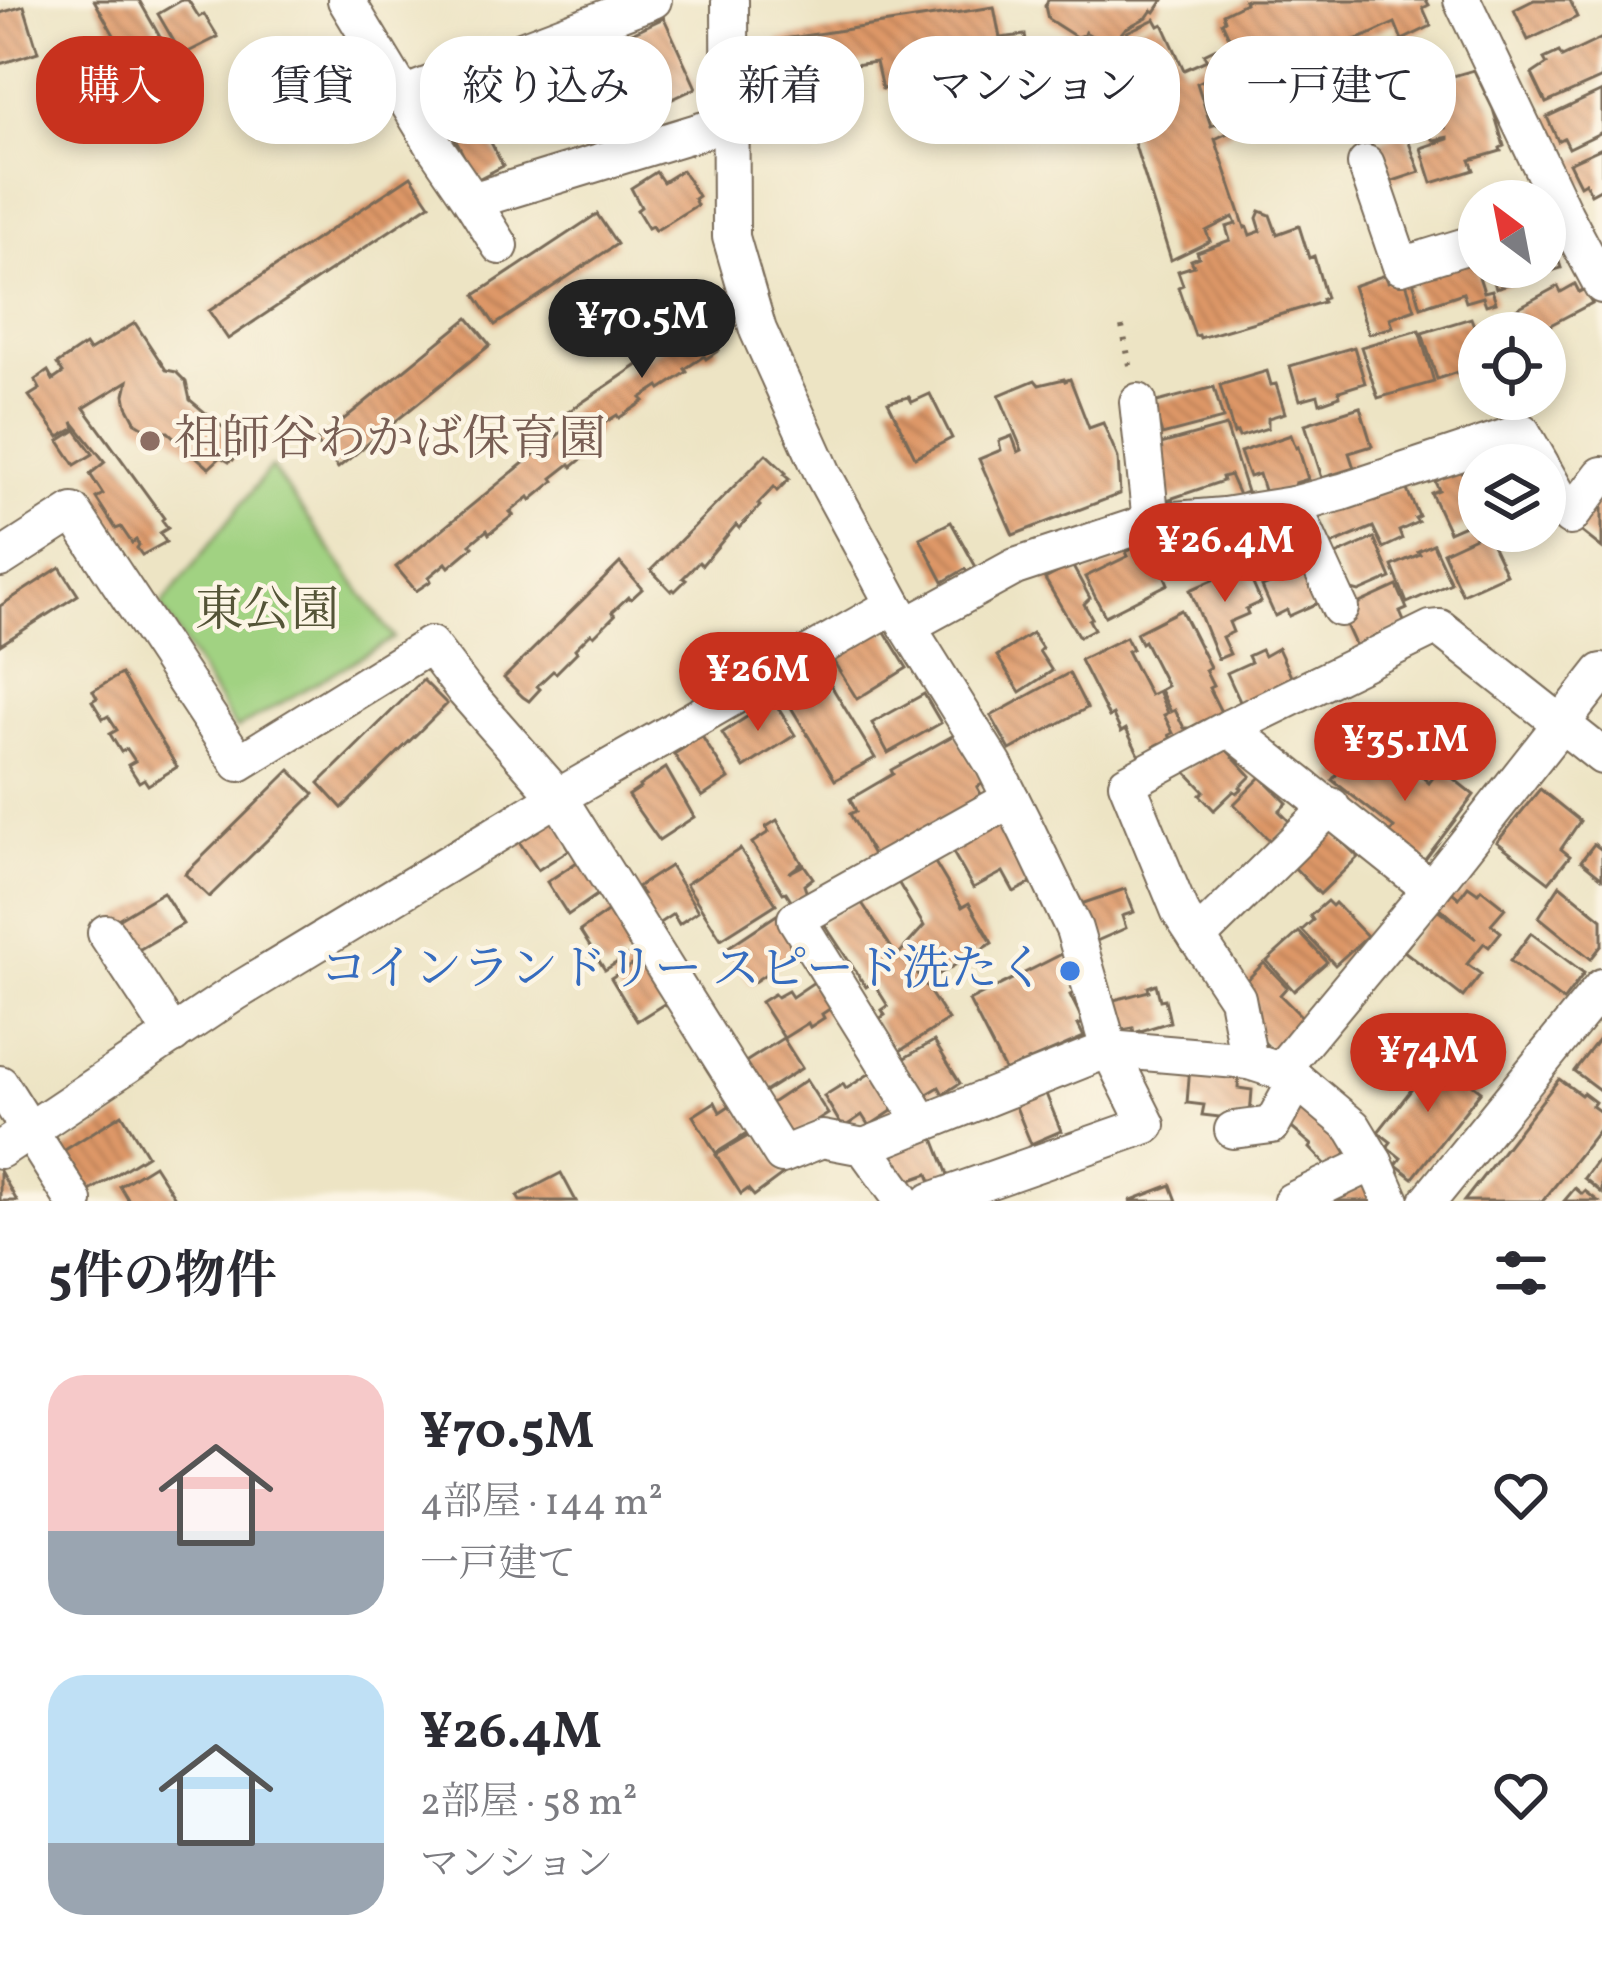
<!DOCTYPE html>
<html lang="ja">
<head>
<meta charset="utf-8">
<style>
  :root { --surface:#fff; --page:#f2f2f3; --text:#2b2b33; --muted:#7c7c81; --accent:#c8321e }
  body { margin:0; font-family:Vollkorn,"Noto Serif JP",serif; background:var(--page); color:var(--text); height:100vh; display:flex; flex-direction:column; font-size:45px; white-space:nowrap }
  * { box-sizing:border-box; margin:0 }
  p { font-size:39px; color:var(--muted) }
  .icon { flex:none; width:66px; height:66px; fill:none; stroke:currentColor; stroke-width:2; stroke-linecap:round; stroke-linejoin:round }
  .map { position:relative; height:1201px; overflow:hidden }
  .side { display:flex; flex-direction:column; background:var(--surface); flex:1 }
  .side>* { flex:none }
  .top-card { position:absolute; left:36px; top:36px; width:1530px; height:108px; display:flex; gap:24px }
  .needle { width:78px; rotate:328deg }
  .tools { position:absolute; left:1458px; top:180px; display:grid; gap:24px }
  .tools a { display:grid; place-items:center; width:108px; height:108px; border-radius:50%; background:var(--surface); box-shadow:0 6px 18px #0003; font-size:60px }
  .price { position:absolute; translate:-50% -102px; padding:0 27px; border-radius:42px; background:var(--accent); color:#fff; font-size:39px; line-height:78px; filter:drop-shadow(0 3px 6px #0008) }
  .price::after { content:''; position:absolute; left:50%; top:72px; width:36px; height:27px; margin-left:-18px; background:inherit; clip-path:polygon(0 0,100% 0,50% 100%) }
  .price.on { background:#222; color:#fff }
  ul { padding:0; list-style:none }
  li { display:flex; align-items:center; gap:36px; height:300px; padding:0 48px }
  li span { display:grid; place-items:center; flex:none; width:336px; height:240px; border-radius:36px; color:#555 }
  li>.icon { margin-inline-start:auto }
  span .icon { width:144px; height:144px; fill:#fffc; stroke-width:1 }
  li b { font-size:51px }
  h2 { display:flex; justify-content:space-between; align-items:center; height:144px; padding:0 48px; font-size:51px }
  .pill { padding:0 42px; border-radius:48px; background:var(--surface); box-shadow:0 6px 18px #0003; font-size:42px; line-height:108px }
  .pill.on { background:var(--accent); color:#fff }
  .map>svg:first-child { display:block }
  .park { fill:#a1d282; stroke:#6e7e50; stroke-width:3 }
  .building { fill:url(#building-back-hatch) }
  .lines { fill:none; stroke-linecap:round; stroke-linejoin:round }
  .minor-casing { stroke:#796b58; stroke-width:40 }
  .path { stroke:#796b58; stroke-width:6; stroke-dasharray:3 9; stroke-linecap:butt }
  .minor { stroke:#fff; stroke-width:36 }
  .education-dot { fill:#8d6e63; stroke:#fcf5e5; stroke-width:4.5 }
  .shop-dot { fill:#3f7fe0; stroke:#fcf5e5; stroke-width:4.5 }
  .labels { text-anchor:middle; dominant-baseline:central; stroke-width:9; stroke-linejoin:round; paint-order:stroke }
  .education-label { font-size:48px; fill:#785e54; stroke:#fcf5e5; text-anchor:start }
  .park-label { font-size:48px; fill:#545437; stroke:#fcf5e5 }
  .shop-label { font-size:48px; fill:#366cbe; stroke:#fcf5e5; text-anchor:end }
</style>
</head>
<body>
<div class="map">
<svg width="1602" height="1201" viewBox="0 0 1602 1201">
  <defs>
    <pattern id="building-back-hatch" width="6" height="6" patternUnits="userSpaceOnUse" patternTransform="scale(3)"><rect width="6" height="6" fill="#de9868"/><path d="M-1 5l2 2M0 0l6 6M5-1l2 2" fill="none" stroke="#b57c55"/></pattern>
  </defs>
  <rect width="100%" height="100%" fill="#fcf5e5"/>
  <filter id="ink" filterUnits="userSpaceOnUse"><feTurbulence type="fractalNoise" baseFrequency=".00833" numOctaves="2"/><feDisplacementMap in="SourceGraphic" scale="24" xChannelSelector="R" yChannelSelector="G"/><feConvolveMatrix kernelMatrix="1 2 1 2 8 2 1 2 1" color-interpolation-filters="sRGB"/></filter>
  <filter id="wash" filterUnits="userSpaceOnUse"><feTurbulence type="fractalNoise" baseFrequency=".004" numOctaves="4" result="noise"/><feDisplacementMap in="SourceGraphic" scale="48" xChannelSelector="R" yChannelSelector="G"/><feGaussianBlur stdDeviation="2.7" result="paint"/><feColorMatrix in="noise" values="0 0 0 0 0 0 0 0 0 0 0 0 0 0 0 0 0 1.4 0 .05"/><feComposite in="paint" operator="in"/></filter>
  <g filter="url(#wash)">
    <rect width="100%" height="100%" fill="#ede4c4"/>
    <path class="park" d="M271,467L394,638L236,729L161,606Z"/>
    <g id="blocks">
      <g class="building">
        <path d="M94,0H139L177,67L137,90L107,38L114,35Z"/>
        <path d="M182,0H188L199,17L204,14L218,37L182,55L158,14Z"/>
        <path d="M1048,0H1163L1155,12L1152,10L1147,17L1125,29L1110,47L1085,32L1084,35L1076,37L1048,19L1045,6Z"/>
        <path d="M1244,0H1426L1429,5L1423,8L1431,26L1402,40L1395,23L1366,36L1280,65L1248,80L1259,101L1232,114L1217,82L1210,85L1208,78L1197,83L1211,126L1224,122L1233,124L1230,132L1215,139L1245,228L1247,227L1250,235L1261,231L1257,218L1260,211L1270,215L1277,234L1299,226L1309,258L1314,256L1326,298L1322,299L1323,302L1200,338L1199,335L1195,336L1178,287L1183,285L1178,271L1194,266L1191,260L1199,257L1197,252L1230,240L1226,227L1236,224L1233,217L1206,231L1210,241L1171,260L1105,50L1129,38L1127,32L1155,19L1159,26L1163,24L1184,70L1207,60L1204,54L1231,41L1222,22L1225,20L1223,14L1245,3Z"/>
        <path d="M1534,0H1569L1577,17L1528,40L1514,10Z"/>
        <path d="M24,6L38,52L0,64V13Z"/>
        <path d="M994,7L1000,38L1025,35L1031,70L943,83V80L882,89L876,62L781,75L777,40Z"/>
        <path d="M664,18L696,88L664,103L632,33Z"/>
        <path d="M1602,38V78L1546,103L1532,74L1547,64L1544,59L1559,52L1562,57Z"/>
        <path d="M576,58L610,129L581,143L546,72Z"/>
        <path d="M1474,70L1493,109L1504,146L1500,148L1501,151L1470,160L1474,170L1432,183L1421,148L1448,139V137L1434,140L1430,136L1433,131L1445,128L1442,119L1415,127L1411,112L1395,116L1397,122L1360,133L1350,102L1448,71L1450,77Z"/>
        <path d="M1602,91V132L1569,148L1564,138L1558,141L1547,117Z"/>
        <path d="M479,119L503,166L476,180L452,133Z"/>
        <path d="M1405,132L1420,172L1381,185L1365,146Z"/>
        <path d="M1602,148V188L1591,194L1585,182L1580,185L1569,163Z"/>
        <path d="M682,170L698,196L694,199L697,205L655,231L652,226L648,228L637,210L641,207L631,188L656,172L663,182Z"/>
        <path d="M411,176L430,204L228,339L209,311Z"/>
        <path d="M597,214L617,244L495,325L475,295Z"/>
        <path d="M1550,233L1561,268L1496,288L1489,267H1545V234Z"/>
        <path d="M1473,258L1484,292L1492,290L1496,302L1486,305L1483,297L1466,302L1463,293L1421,307L1412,277Z"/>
        <path d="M1385,275L1388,282L1404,277L1415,309L1390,318L1393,327L1369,334L1353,286Z"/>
        <path d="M1575,284L1579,292L1585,289L1592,303L1535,333H1527L1514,310L1558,286L1561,292Z"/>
        <path d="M468,318L490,345L338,468L316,442Z"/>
        <path d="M1471,318L1479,339V372L1468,376L1466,369L1437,379L1422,333Z"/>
        <path d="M703,321L719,350L706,359L704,356L685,369L687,372L661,389L659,386L641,398L644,401L619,418L617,415L598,427L600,431L588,439L586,436L582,439L565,414Z"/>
        <path d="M135,323L166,370L176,372L186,382L190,400L244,445L233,460L231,459L229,462L221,457L209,468L168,432H151L136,423L127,406L125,395L128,381L84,408L164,518L162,520L168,528L160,533L166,542L142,555L137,548L139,545L136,540L132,543L121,527L116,529L96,498L103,494L90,474L105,462L73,422L75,428L59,437L29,396L40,389L35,380L48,371L53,380L63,373L57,364L85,345L89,351Z"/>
        <path d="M1419,330L1434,382L1378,398L1361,347Z"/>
        <path d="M1354,347L1365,383L1339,391L1340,396L1320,403L1318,395L1300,400L1290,366Z"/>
        <path d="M1267,371L1271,385L1276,384L1285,413L1268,418V428L1239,437L1237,432L1234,434L1220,385Z"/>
        <path d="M1064,379L1065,381L1070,379L1089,428L1103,423L1118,458L1120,494L1013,535L979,459L1001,450L999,441L1012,436L1018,452L1022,450L999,395L1035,380L1039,385Z"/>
        <path d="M1214,387L1223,419L1162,435L1153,403Z"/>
        <path d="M930,394L952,438L915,457L888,402L909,397L912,402Z"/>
        <path d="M1360,407L1372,446L1349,453L1354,468L1322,478L1305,424Z"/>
        <path d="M1226,426L1247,492L1239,495L1230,475L1222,477L1223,481L1164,501L1150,447Z"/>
        <path d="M76,430L93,454L75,465L59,441Z"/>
        <path d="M564,430L584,457L572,467L570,464L552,478L554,481L531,500L529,497L510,512L513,515L489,534L487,530L470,544L473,547L449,567L446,563L429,577L431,581L416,591L396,567Z"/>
        <path d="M1291,435L1296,448L1298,447L1308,479L1295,483L1296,487L1266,497L1259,474L1249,477L1240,452Z"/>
        <path d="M1515,453L1521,465H1479V499L1465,470L1488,458L1491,465Z"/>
        <path d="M766,454L786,473L784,475L789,479L777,491L774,487L758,504L760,506L739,528L736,525L702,565L699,562L683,578L686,580L675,591L673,589L671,591L651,570Z"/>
        <path d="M1458,463L1479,511V519L1449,532L1431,493L1439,490L1435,482L1442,478L1439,471Z"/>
        <path d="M1405,486L1419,516L1415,518L1418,522L1399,531L1402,539L1383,548L1373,527L1326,547L1314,520L1321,517L1318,510Z"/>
        <path d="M1602,488V548L1573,525Z"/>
        <path d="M1289,517L1303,549L1285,557L1282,551L1270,556L1276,571L1257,580L1239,538Z"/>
        <path d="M951,522L976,567L967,572L965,569L943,582L920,538Z"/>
        <path d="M1486,532L1506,574L1462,594L1443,552Z"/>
        <path d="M1374,538L1391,578L1359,592L1348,589L1334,556Z"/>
        <path d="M1146,542L1150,549L1153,548L1168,584L1105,616L1085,577L1128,556L1126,552Z"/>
        <path d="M1433,544L1451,583L1407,603L1392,566L1420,554L1418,551Z"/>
        <path d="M620,563L642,589L631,599L628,597L612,612L615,615L594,636L591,633L575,649L577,652L556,673L553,671L537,686L540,689L529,701L523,697L504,678Z"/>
        <path d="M1072,565L1090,598L1084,604L1092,618L1089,620L1094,629L1079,637L1045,579Z"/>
        <path d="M1245,566L1261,602L1246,609L1248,614L1229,622L1233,632L1222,637L1230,654L1218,659L1190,590Z"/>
        <path d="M60,567L78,595L0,645V606Z"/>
        <path d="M1309,568L1324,600L1289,616L1287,610L1275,616L1262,587Z"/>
        <path d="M1397,586L1407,609L1400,612L1406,626L1358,651L1340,612Z"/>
        <path d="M1181,610L1210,667L1205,670L1213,686L1209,688L1223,716L1207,724L1205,720L1189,728H1184L1175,710L1171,712L1160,690L1167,686L1144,641L1141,643L1136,633Z"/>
        <path d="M882,627L907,668L857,699L832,659Z"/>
        <path d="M1032,633L1042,648L1039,651L1052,671L1020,692L997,656Z"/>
        <path d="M1126,637L1132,649L1127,651L1150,695L1158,691L1168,713L1164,715L1173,733L1169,735L1171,738L1155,746L1156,750L1140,757L1126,729L1121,732L1113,715L1109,717L1080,660Z"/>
        <path d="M1278,648L1294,683L1243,708L1227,673L1251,662L1248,656L1261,650L1264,656Z"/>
        <path d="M815,659L875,758L835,780L775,681Z"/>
        <path d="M1069,673L1087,708L1010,750L991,716Z"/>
        <path d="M121,674L177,767L148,785L144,779L139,782L128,765L135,761L127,749L121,752L110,734L117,730L108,716L103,719L92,701L97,698L93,691Z"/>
        <path d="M423,680L447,704L342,808L319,783Z"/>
        <path d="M924,694L941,723L888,753L872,723Z"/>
        <path d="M773,700L795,735L744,768L722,733Z"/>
        <path d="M696,727L729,779L702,797L674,754L685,747L679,738Z"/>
        <path d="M956,734L984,783L977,787L983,798L876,860L850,814L856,811L850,799L893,774L891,770Z"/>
        <path d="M1223,746L1251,776L1240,787L1242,789L1237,793L1234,791L1214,810L1200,795L1204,791L1186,772L1207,753Z"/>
        <path d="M1359,747L1409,785L1418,773L1429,783L1440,768L1474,795L1418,869L1383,842L1394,828L1332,780Z"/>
        <path d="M666,768L694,817L659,840L628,796L640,788L639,786Z"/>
        <path d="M290,770L314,794L209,897L185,874Z"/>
        <path d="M1261,777L1287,803L1279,811L1292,824L1273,844L1234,804Z"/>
        <path d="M1540,789L1580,821L1561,849L1570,856L1549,882L1497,842Z"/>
        <path d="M553,813L572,842L566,845L569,850L538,870L516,837Z"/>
        <path d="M1004,818L1042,877L1014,892L1003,872L973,888L950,847Z"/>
        <path d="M777,820L802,863L789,873L804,865L813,878L804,885L807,894L793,903L786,892L783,893L752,843L769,832L766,827Z"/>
        <path d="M1329,829L1358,857L1320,894L1292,865Z"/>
        <path d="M1594,844L1602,850V878L1581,861Z"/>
        <path d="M740,849L776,904L721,939L686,884Z"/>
        <path d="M586,856L600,893L568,915L547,882Z"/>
        <path d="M934,861L962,907L969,903L992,943L940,974L923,948L921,950L930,970L924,974L920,973L914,964L912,965L948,1020L900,1051L894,1042L891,1044L876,1021L885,1015L882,1010L888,1006L873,982L866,987L823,922L860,900L897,956L924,926L898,882Z"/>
        <path d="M670,866L698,911L679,924L673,914L655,926L637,897L643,894L637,887Z"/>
        <path d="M1560,885L1602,919V945L1591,959L1539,917Z"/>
        <path d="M1468,886L1478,893L1481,889L1505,908L1491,924L1501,932L1489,947L1484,943L1467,964L1481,974L1463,997L1404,951L1437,909L1476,939L1439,907L1452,892L1459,898Z"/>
        <path d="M1125,889L1134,912L1122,916L1126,928L1092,943L1078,905Z"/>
        <path d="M163,892L183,924L135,952L116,920Z"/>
        <path d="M1327,901L1332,906L1335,903L1367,936L1335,965L1302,930L1313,920L1310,916Z"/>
        <path d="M616,906L643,946L605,970L580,931Z"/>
        <path d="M778,914L801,950L751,984L727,948Z"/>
        <path d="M1299,932L1327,962L1294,991L1267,961Z"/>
        <path d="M1531,933L1584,973L1563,1001L1510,961Z"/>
        <path d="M1064,953L1075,976L1068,979L1074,993L1070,995L1084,1023L1078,1025L1084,1037L1005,1071L969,1001Z"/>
        <path d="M647,955L672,999L637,1021L611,978Z"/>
        <path d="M1264,963L1287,987L1280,995L1306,1021L1274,1052L1251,1029L1248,1015L1257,1006L1241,986Z"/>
        <path d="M817,980L834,1006L822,1014L824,1018L810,1027L808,1023L784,1038L761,1002L774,994L777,997L788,991L792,997Z"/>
        <path d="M1156,984L1160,1000L1165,999L1170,1022L1134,1033L1133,1028L1117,1031L1110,1001L1149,991L1148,987Z"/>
        <path d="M1602,1035V1092L1574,1071Z"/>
        <path d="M783,1038L802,1068L761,1094L741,1065Z"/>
        <path d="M934,1041L960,1083L943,1094L939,1087L924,1096L901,1060Z"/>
        <path d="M1437,1057L1481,1091L1413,1178L1396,1165L1401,1158L1387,1147L1391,1142L1378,1132Z"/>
        <path d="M1190,1066L1239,1071L1238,1088L1252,1090L1250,1116L1237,1119L1202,1115L1204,1105L1187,1103Z"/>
        <path d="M875,1070L904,1103L869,1126L862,1115L843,1128L824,1096L843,1084L846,1089Z"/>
        <path d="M1559,1079L1581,1095L1583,1093L1595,1102L1592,1106L1602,1113V1126L1543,1201H1464Z"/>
        <path d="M806,1080L828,1114L792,1137L770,1104Z"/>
        <path d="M1042,1084L1061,1131L1031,1144L1012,1097Z"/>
        <path d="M715,1102L720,1112L735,1102L753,1130L716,1153L693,1116Z"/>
        <path d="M1304,1103L1351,1148L1331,1170L1310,1148L1312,1145L1287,1124Z"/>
        <path d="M122,1114L147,1155L82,1196L57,1155Z"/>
        <path d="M931,1131L950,1180L933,1187L928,1174L908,1181L890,1154Z"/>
        <path d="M755,1132L785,1173L754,1196L748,1189L741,1194L716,1155Z"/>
        <path d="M1602,1154V1193L1584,1178Z"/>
        <path d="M154,1165L177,1201H129L120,1186Z"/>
        <path d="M0,1171L17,1201H0Z"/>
        <path d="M561,1173L576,1201H520L517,1196Z"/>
        <path d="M1370,1184L1376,1201H1327Z"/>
        <path d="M1171,1185L1177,1201H1129Z"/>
        <path d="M1575,1188L1582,1194L1585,1191L1598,1201H1564Z"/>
      </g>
    </g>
  </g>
  <g filter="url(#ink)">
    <use href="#blocks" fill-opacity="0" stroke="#796b58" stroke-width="3"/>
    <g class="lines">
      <g class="minor-casing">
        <g id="minor">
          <path d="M346,0L433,144L472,201L731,122"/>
          <path d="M730,0L731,237L758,330L824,476L894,605L994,765L1027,831L1074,929L1109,1049L1147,1125L931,1201"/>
          <path d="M1462,0L1565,216L1602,285"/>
          <path d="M403,95L653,0"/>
          <path d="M1366,164L1401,266L1479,242"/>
          <path d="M472,201L500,246"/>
          <path d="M1138,402L1151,522"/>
          <path d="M1545,473L1570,517L1602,475"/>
          <path d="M1293,505L1340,608"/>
          <path d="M0,559L73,512L239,763L430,645L465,691L558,797L782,1155L822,1139L864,1147L1109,1049L1249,1061L1280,1071L1297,1080L1353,1127L1374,1162L1391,1201"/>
          <path d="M907,626L1015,567L1151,522L1224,516L1293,505L1342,492L1522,432L1541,465"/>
          <path d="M1229,728L1431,889"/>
          <path d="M106,933L173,1035"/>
          <path d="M1197,938L1331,806"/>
          <path d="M1249,1061L1237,998L1180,912L1127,783L1229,728L1431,629L1440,628L1602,756"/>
          <path d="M1280,1071L1431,889L1602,672"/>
          <path d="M0,1084L74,1201"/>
          <path d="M923,1123L796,919L1011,799"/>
          <path d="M1233,1130L1272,1125L1297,1080"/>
          <path d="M864,1147L903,1201"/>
          <path d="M0,1150L236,992L558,797L894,605"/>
          <path d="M1292,1201L1374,1162"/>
          <path d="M1428,1201L1602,987"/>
        </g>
      </g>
      <path class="path" d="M1122,327L1131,370"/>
      <use href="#minor" class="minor"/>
    </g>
  </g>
  <circle class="education-dot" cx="150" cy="441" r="12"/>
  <circle class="shop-dot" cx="1070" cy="971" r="12"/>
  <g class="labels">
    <g class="education-label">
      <text x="174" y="441">祖師谷わかば保育園</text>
    </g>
    <g class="park-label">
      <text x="267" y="612">東公園</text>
    </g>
    <g class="shop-label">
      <text x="1046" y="971">コインランドリー スピード洗たく</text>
    </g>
  </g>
</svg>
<div class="tools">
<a><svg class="needle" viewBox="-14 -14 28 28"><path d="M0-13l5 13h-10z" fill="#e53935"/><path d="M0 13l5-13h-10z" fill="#7c7c81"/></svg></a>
<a><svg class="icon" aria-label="locate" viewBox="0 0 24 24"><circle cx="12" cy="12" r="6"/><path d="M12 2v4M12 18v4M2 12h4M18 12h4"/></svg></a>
<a><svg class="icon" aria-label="layers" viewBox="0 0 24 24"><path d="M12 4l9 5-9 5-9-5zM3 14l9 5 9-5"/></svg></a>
</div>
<b class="price on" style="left:642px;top:381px">¥70.5M</b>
<b class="price" style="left:1225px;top:605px">¥26.4M</b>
<b class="price" style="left:758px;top:734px">¥26M</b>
<b class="price" style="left:1405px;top:804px">¥35.1M</b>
<b class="price" style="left:1428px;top:1115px">¥74M</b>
<div class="top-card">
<a class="pill on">購入</a>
<a class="pill">賃貸</a>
<a class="pill">絞り込み</a>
<a class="pill">新着</a>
<a class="pill">マンション</a>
<a class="pill">一戸建て</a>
</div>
</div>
<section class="side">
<h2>5件の物件<svg class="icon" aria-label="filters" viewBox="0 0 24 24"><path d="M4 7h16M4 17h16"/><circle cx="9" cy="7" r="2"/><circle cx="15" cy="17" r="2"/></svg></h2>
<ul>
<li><span style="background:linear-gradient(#f6c9c9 65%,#9aa5b1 0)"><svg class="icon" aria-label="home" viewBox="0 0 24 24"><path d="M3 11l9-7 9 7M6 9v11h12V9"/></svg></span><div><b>¥70.5M</b><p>4部屋 · 144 m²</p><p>一戸建て</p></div><svg class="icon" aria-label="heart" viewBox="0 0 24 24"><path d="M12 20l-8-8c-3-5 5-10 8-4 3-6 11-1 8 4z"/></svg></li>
<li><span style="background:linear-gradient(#bfe0f5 70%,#9aa5b1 0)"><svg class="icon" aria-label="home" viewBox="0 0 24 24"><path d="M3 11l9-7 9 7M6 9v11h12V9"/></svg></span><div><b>¥26.4M</b><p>2部屋 · 58 m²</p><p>マンション</p></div><svg class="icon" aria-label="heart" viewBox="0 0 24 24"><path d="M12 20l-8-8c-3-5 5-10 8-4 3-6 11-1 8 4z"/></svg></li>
</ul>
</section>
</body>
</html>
